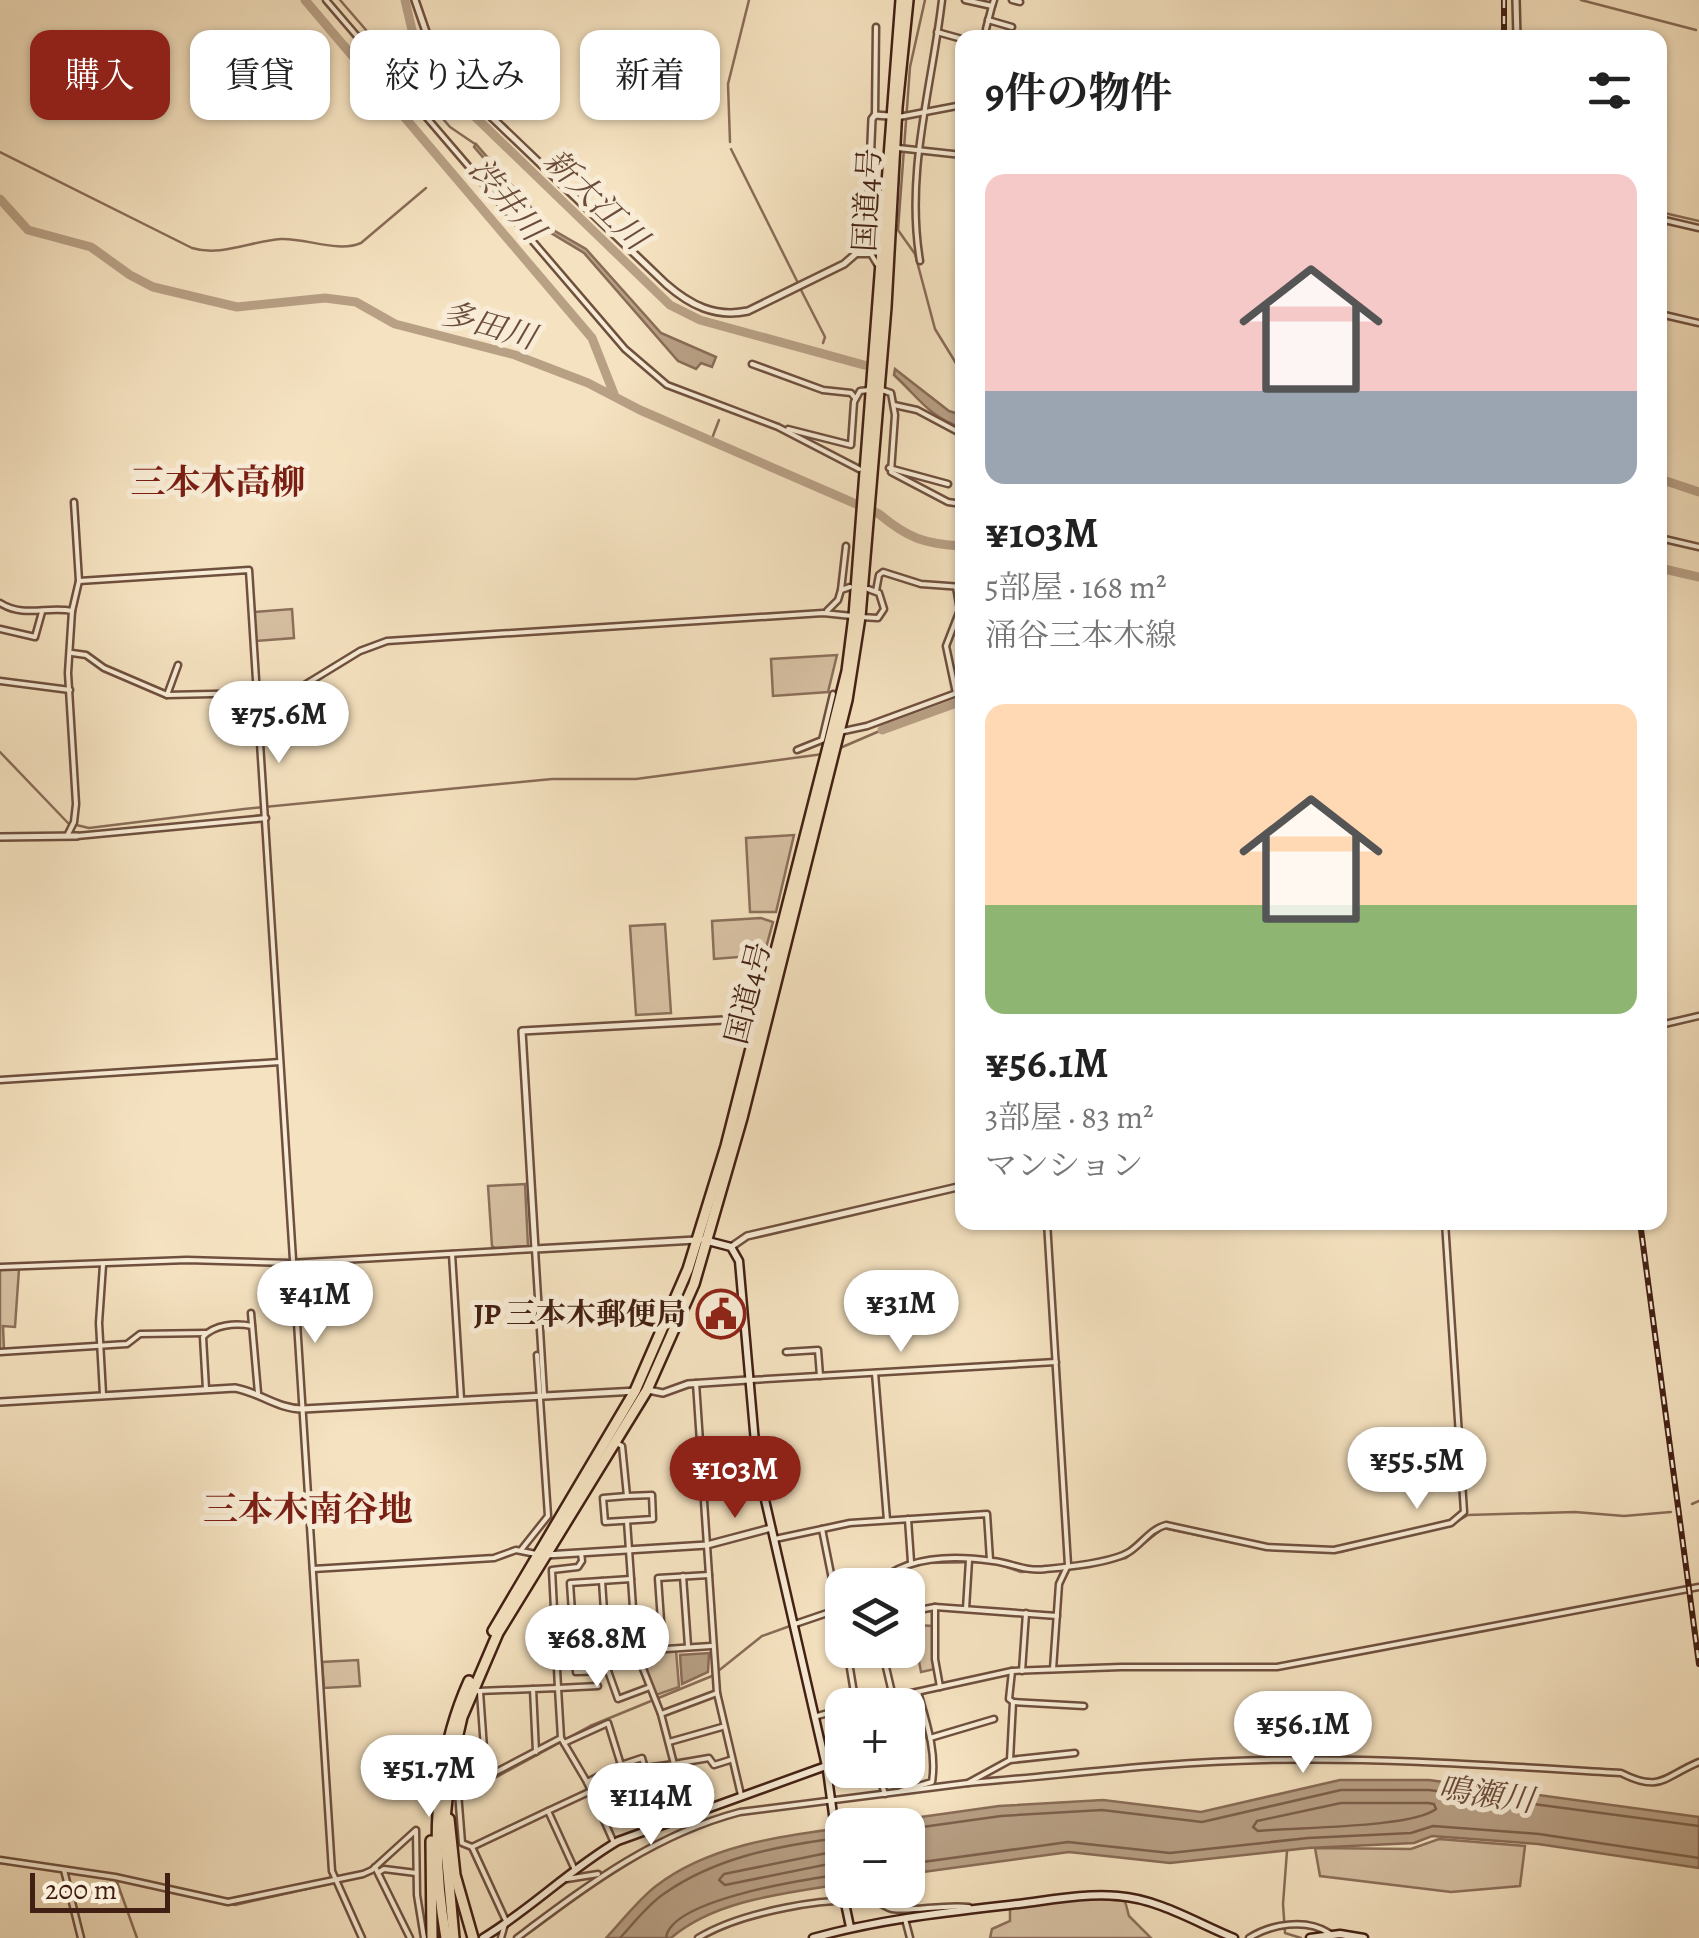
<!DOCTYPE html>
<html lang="ja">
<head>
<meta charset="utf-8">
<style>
  :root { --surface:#fff; --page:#f6f6f6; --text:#222; --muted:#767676; --accent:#8f2418 }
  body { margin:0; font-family:Alegreya,"Noto Serif JP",serif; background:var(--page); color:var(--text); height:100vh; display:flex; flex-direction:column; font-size:38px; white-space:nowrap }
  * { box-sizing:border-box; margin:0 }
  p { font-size:32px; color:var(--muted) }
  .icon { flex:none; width:55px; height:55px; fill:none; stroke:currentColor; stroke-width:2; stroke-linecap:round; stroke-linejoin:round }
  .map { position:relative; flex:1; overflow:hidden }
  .drawer { position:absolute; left:955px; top:30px; width:712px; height:1200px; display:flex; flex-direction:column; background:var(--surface); border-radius:20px; box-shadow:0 2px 8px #0004 }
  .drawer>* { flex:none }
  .banner { position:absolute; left:30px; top:30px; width:775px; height:90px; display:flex; gap:20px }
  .fabs { position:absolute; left:825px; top:1568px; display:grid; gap:20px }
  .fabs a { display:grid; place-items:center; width:100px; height:100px; border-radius:20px; background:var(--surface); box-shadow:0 2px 8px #0004; font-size:50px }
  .scale { position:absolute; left:30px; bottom:25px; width:140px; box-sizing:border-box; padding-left:10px; border:5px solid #421f13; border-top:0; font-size:28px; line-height:35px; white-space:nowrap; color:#421f13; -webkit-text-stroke:8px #f8ecd6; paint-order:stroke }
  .price { position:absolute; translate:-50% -85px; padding:0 22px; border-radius:35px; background:#fff; color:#222; font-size:32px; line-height:65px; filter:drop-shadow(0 2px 5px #0008) }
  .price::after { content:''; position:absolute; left:50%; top:60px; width:30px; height:22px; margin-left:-15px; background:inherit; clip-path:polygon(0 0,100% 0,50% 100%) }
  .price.on { background:var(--accent); color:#fff }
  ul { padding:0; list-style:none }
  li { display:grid; align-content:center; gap:20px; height:530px; padding:0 30px }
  li span { display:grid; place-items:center; height:310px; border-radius:20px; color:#555 }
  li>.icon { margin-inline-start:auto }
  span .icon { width:180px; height:180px; fill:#fffc; stroke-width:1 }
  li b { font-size:42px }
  h2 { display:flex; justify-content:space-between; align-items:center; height:120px; padding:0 30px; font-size:42px }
  .pill { padding:0 35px; border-radius:20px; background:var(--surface); box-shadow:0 2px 8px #0004; font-size:35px; line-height:90px }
  .pill.on { background:var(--accent); color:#fff }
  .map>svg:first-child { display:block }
  .green { fill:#d7c1a3; stroke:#8c705b; stroke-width:2.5 }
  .water { fill:#b8a085; stroke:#896c57; stroke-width:2.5 }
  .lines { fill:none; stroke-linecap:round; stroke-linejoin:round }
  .shore { stroke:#7d604c; stroke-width:2.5 }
  .stream { stroke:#896c57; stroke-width:2.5 }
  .river { stroke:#b8a085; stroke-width:9 }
  .minor-casing { stroke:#6f503e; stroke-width:9 }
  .tertiary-casing { stroke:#6f503e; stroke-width:10 }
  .secondary-casing { stroke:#421f13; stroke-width:11 }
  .trunk-casing { stroke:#421f13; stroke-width:14 }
  .minor { stroke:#f8ecd6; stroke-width:4 }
  .tertiary { stroke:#f8ecd6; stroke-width:5 }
  .secondary { stroke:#f8ecd6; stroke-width:6 }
  .trunk { stroke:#f5e2c0; stroke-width:9 }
  .rail-casing { stroke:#421f13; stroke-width:6 }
  .rail { stroke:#f8ecd6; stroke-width:2.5; stroke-dasharray:8; stroke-linecap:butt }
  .secondary-bridge-casing { stroke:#421f13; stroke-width:11; stroke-linecap:butt }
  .secondary-bridge { stroke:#f8ecd6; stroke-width:6 }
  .labels { text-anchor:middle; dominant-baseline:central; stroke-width:10; stroke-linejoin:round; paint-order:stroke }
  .street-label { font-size:30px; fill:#421f13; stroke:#f8ecd6 }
  .poi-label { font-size:30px; font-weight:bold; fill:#421f13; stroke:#f8ecd6; text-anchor:end }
  .water-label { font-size:32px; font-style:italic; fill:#6b4c3b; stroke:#f8ecd6 }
  .quarter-label { font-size:35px; font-weight:bold; fill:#7a1f14; stroke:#f8ecd6 }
</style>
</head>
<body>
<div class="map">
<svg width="1699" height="1938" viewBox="0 0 1699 1938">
  <rect width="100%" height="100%" fill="#f5e2c0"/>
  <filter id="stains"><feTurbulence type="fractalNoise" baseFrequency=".002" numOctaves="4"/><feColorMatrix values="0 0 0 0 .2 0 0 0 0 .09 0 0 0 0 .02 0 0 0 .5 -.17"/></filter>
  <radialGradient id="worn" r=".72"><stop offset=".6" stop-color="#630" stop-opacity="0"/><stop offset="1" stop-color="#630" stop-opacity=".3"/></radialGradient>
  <g class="green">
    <path d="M292,609L294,638L256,641L254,612Z"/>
    <path d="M837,655L828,692L773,696L771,659Z"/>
    <path d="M794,835L776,912H750L746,838Z"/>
    <path d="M761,918L773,922L764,955L714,959L712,921Z"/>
    <path d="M665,924L671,1013L636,1015L630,926Z"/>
    <path d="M525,1184L528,1246L495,1248L492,1246L488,1186Z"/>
    <path d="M0,1269H19L15,1327L3,1326L4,1350H0Z"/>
    <path d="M913,1625L934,1626L935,1669L921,1672L918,1656L892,1659L890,1650H908V1630Z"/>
    <path d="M676,1650L679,1687L656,1695L640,1653Z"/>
    <path d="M358,1660L360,1686L324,1688L322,1662Z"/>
    <path d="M1439,1839L1525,1846L1520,1886L1451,1892L1320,1876L1315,1848L1411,1849Z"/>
    <path d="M1077,1897L1125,1901L1129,1916L1151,1938H990L992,1929L1010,1921V1905Z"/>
  </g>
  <g class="water">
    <path d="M476,144L548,227L586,249L661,333L716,357L712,367L701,363L696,369L678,361L584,253L546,230L474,147Z"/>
    <path d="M895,369L949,411L962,415V428C929,417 918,397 894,375Z"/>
    <path d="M709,1653L708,1672L682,1684L680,1655Z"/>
    <path d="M1340,1780H1429L1699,1817V1868L1538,1844L1432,1836L1414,1843L1308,1848L1170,1863L1069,1852L908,1874V1825H864L999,1806L1103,1800L1201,1812Z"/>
    <path d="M842,1828V1884C786,1893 715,1900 671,1938H606C622,1921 638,1900 656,1886C708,1846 779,1836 842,1828Z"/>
  </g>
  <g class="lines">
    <g class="shore">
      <path d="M1341,1803H1428L1434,1804L1436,1809C1412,1828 1296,1827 1258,1831L1253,1827L1257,1821Z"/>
      <path d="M908,1829L1001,1816L1102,1810L1202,1822L1341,1790H1429L1699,1826"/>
      <path d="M832,1852L724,1874L719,1880L725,1885L834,1863"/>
      <path d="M908,1864L1068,1842L1170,1853L1308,1838L1411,1833L1433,1826L1539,1834L1699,1858"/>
      <path d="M620,1938C634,1923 648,1904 665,1893C714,1859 772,1847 831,1839"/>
      <path d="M666,1938C670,1900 802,1880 836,1875"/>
    </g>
    <g class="stream">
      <path d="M340,0L450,127L475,144"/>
      <path d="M925,0L910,67L898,230L915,254L935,329L962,373"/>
      <path d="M1581,0L1696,30"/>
      <path d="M730,142L728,84L749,0"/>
      <path d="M731,149L798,283"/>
      <path d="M0,152L192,248C221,257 251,241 281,239C306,238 338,253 361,243L426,188"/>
      <path d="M1660,212L1699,221"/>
      <path d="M801,290L825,337L823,343"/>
      <path d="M820,355L821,350"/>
      <path d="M711,441L719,420"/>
      <path d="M840,748L882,730"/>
      <path d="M0,752L68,823L89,828L244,809L552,779H636L823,754"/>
      <path d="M1692,1504L1699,1501"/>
      <path d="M1437,1528L1451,1525L1468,1515L1575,1512L1624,1516L1671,1512"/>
      <path d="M1325,1551L1341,1552L1381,1541"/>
      <path d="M924,1563L986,1562"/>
      <path d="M994,1563L1021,1572L1059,1570"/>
      <path d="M1095,1565L1126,1558L1163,1528L1265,1549L1298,1550"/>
      <path d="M460,1797L590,1726L712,1676L762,1636L790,1626"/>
      <path d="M1287,1851L1283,1904L1285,1933L1301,1938"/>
      <path d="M0,1863L63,1871"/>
      <path d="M86,1874L235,1905L365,1876L393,1854"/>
      <path d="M117,1882L137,1938"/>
    </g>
    <g class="river">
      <path d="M305,0L592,338L614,394"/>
      <path d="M405,0L415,43L439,82L670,305L700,320L864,365"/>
      <path d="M0,199L28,230L91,247L130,275L153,287L237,307L325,298L356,302L395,324L515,355L588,383L640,410L879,514C908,538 924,544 962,546"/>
      <path d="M1660,479L1699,492"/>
      <path d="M1660,568L1699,577"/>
      <path d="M882,730L962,701"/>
    </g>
    <g class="minor-casing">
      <g id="minor">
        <path d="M326,0L625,349L667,385L778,427L859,469"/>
        <path d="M965,0L992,6L994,0"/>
        <path d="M1012,0L1020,2"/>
        <path d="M988,20L1012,27"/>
        <path d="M986,29L992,6"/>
        <path d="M937,32L962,39"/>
        <path d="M875,115L876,27"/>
        <path d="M899,117L962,105"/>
        <path d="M898,148L962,155"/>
        <path d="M1660,219L1699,228"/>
        <path d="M858,254H871L877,264"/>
        <path d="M920,261C905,172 932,87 942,0"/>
        <path d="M1660,314L1699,323"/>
        <path d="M752,364L823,390L851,393L855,398"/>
        <path d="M879,389L891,393L895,415L891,472L948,502L962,504"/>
        <path d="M894,405L917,410L962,434"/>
        <path d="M788,429L851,445L854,402L860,391L869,390"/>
        <path d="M889,468L948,484"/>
        <path d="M1660,538L1699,547"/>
        <path d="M79,581L249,570L332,1871L362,1938"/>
        <path d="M956,587L960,610L946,646L956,693"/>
        <path d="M841,590L846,546"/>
        <path d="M876,591L879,575L883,572L921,584L962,587"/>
        <path d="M0,603C24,618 47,606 72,611"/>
        <path d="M827,611L838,600L841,590L850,587"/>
        <path d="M860,617L878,618L884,609L879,593L868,589"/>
        <path d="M0,629L35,637L42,612"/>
        <path d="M72,653L86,655L104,668L167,695L293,692L360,651L387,641L823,613L852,616"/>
        <path d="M0,681L70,690"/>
        <path d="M167,695L178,665"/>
        <path d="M839,732L867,726L962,691"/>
        <path d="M797,750L822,740L833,694"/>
        <path d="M68,834L74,822L76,804L68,673L72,611L79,581L74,502"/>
        <path d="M77,836L266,818"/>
        <path d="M1660,1025L1699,1016"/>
        <path d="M0,1080L280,1062"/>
        <path d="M1047,1222L1068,1565L1059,1584L1053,1669"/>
        <path d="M452,1254L461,1399"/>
        <path d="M103,1265L99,1323L103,1394"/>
        <path d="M0,1267L187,1260L289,1263L535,1249L544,1394"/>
        <path d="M251,1313L258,1393"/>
        <path d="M0,1352L127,1344L140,1334L206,1333"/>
        <path d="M786,1352L818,1350L820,1376"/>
        <path d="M875,1373L887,1520"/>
        <path d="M751,1380L1056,1362"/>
        <path d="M696,1383L717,1693L741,1795"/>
        <path d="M206,1389L203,1337C215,1324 236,1323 252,1326"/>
        <path d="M617,1443L622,1446L627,1496L603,1498L605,1522L653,1519L652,1495L627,1496"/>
        <path d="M908,1519L911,1562"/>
        <path d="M822,1529L838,1609"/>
        <path d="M775,1539L850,1523L987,1514L990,1560"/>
        <path d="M521,1550L548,1516L537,1355"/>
        <path d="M581,1553L582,1561L578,1567L552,1570L558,1688L598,1686"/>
        <path d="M313,1569L494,1558L516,1550L536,1554"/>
        <path d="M683,1576L688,1646"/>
        <path d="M602,1581L608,1671"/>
        <path d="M875,1585C905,1556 953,1555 993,1561C1012,1563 1025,1572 1046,1569C1067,1567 1111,1563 1129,1552C1142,1544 1150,1529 1166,1525L1267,1547L1334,1550L1451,1523L1464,1512L1445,1222"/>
        <path d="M935,1607V1659L940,1687"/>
        <path d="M966,1609L969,1560"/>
        <path d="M836,1610L842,1633"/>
        <path d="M908,1612L935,1607L1057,1616"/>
        <path d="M795,1624L842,1608"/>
        <path d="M573,1627L570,1583L631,1579"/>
        <path d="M555,1629L573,1627L576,1672L608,1671L618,1699L650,1687"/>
        <path d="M663,1649L658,1578L709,1575"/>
        <path d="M847,1650L856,1705"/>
        <path d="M882,1650L893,1697"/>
        <path d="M636,1651L711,1646"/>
        <path d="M1022,1671L1026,1613"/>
        <path d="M478,1691L533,1689"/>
        <path d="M480,1692L486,1777"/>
        <path d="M1013,1702L1084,1706"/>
        <path d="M857,1705L1012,1671L1121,1667H1277L1699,1587"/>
        <path d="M661,1714L717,1693"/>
        <path d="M814,1717L842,1709"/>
        <path d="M561,1738L587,1782L614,1843"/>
        <path d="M930,1738L994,1719"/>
        <path d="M669,1742L722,1727"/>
        <path d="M564,1743L608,1723L621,1765L642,1758L645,1768L674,1764L661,1714L636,1651L627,1521"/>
        <path d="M536,1752L533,1689L558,1688L561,1738L458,1792L462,1843L472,1847L548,1811L575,1870"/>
        <path d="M1010,1760L1075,1753"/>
        <path d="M674,1764L709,1758L714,1765L730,1760"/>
        <path d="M877,1770L885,1794"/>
        <path d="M587,1782L621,1765"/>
        <path d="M968,1783C1066,1775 1165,1762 1264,1760C1383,1757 1502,1766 1621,1773C1661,1793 1663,1777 1699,1762"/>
        <path d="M901,1791L932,1782C937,1752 926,1721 918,1692"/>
        <path d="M548,1811L591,1791"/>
        <path d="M472,1847L507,1923"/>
        <path d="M0,1860L115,1877L228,1902L363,1874L372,1870L416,1830L417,1895L424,1938"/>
        <path d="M375,1867L410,1938"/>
        <path d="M64,1870L81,1938"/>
        <path d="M379,1872L384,1869L416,1873"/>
        <path d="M567,1879L598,1874"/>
        <path d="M905,1919L910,1938"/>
        <path d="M501,1938L505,1924"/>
        <path d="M517,1938C588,1885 653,1835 740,1812L968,1783L1010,1760L1013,1702L1009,1699L1012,1671"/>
        <path d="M698,1938C739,1913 830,1894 878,1903C883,1904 887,1908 892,1909C913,1912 943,1904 969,1907"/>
        <path d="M1249,1938C1271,1924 1306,1918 1329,1933"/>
      </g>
    </g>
    <g class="tertiary-casing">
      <g id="tertiary">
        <path d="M415,0L433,52L457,84L666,284C690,305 715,318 748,311L844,264L859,251L867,234L872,119L875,115L889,116"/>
        <path d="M1516,0L1517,38"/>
        <path d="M0,837L77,836"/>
        <path d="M696,1240L535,1249L522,1031L760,1018"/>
        <path d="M731,1247L747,1236L962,1186"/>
        <path d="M648,1390L663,1393L688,1384L748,1380"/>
        <path d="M0,1402L235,1388C259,1392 277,1409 303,1409L637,1391"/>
        <path d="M546,1555L707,1545L771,1528"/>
      </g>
    </g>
    <g class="secondary-casing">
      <g id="secondary">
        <path d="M704,1240L731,1247L739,1261L757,1465L827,1770L842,1881"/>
        <path d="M846,1908L850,1927"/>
        <path d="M483,1938C531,1909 570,1869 618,1841L826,1766"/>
        <path d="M813,1938C880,1919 949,1912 1018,1904C1051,1900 1085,1893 1118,1896C1159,1899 1197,1923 1234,1938"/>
        <path d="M1310,1938L1340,1934L1364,1938"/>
      </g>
    </g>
    <g class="trunk-casing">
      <g id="trunk">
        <path d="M493,1631L635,1391L688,1269L726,1146L830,739L847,671L854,616L901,0"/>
        <path d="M449,1819L455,1875L473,1938"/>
        <path d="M431,1841L432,1938"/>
        <path d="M446,1938C431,1853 433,1761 469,1681"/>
        <path d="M454,1938L444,1829L450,1769L462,1717L498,1633L647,1390L694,1284L742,1118L847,700L860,617L886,307L897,107L908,0"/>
      </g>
    </g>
    <use href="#minor" class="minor"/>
    <use href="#tertiary" class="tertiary"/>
    <use href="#secondary" class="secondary"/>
    <use href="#trunk" class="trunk"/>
    <g class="rail-casing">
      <g id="rail">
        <path d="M1504,0V38"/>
        <path d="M1640,1222L1699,1664"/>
      </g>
    </g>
    <use href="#rail" class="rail"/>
    <g class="secondary-bridge-casing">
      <path id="secondary-bridge" d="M844,1890L846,1908"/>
    </g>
    <use href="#secondary-bridge" class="secondary-bridge"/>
  </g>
  <defs>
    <g id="civic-ring" transform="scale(2.5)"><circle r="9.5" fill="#f8ecd6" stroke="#8f2418" stroke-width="1.5"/><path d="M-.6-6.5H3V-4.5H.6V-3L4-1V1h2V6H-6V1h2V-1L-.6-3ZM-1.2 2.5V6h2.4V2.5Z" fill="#8f2418"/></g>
  </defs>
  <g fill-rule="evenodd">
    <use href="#civic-ring" x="721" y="1314"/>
  </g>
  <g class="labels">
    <g class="street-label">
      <text transform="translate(867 200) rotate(-87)">国道4号</text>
      <text transform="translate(748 993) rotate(-76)">国道4号</text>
    </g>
    <g class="poi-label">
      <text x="686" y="1314">JP 三本木郵便局</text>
    </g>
    <g class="water-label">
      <text transform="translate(507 199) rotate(50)">渋井川</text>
      <text transform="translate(596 199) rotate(44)">新大江川</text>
      <text transform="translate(489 325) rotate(16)">多田川</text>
      <text transform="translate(1486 1794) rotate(8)">鳴瀬川</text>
    </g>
    <g class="quarter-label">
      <text x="218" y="482">三本木高柳</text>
      <text x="308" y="1509">三本木南谷地</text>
    </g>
  </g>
  <rect width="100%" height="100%" filter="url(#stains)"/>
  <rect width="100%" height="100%" fill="url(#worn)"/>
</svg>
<div class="fabs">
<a><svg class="icon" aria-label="layers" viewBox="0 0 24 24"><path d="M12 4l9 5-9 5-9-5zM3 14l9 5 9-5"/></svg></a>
<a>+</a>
<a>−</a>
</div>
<div class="scale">200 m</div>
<b class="price" style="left:279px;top:766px">¥75.6M</b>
<b class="price" style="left:315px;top:1346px">¥41M</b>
<b class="price" style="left:901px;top:1355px">¥31M</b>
<b class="price" style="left:1417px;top:1512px">¥55.5M</b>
<b class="price on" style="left:735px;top:1521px">¥103M</b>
<b class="price" style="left:597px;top:1690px">¥68.8M</b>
<b class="price" style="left:1303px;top:1776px">¥56.1M</b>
<b class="price" style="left:429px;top:1820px">¥51.7M</b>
<b class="price" style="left:651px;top:1848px">¥114M</b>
<div class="banner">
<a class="pill on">購入</a>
<a class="pill">賃貸</a>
<a class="pill">絞り込み</a>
<a class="pill">新着</a>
</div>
<section class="drawer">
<h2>9件の物件<svg class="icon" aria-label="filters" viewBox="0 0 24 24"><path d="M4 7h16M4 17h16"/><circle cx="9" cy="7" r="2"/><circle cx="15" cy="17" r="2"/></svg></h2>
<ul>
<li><span style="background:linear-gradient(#f6c9c9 70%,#9aa5b1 0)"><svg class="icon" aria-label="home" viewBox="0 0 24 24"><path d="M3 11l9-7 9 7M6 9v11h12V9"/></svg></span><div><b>¥103M</b><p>5部屋 · 168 m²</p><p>涌谷三本木線</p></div></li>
<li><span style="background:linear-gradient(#ffd9b3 65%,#8fb573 0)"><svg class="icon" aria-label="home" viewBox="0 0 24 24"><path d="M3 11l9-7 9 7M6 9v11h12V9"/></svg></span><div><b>¥56.1M</b><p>3部屋 · 83 m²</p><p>マンション</p></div></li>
</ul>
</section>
</div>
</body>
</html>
